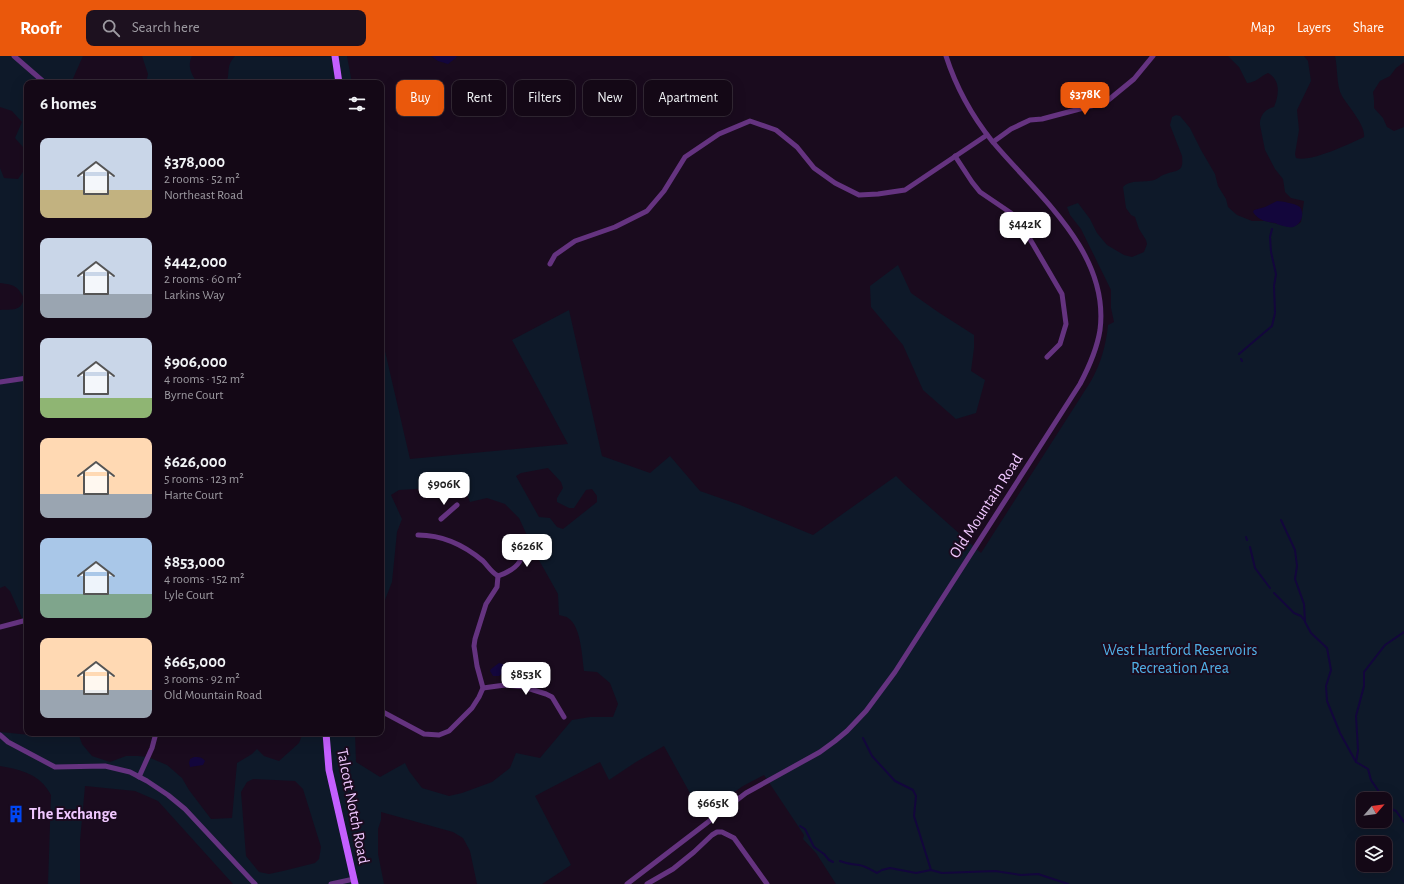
<!DOCTYPE html>
<html lang="en">
<head>
<meta charset="utf-8">
<style>
  :root { --surface:#140816; --page:#1d111f; --text:#f1f3f6; --muted:#9d9aa1; --line:#332935; --accent:#ea580c }
  body { margin:0; font-family:"Alegreya Sans",sans-serif; background:var(--page); color:var(--text); height:100vh; display:flex; flex-direction:column; font-size:15px; white-space:nowrap }
  * { box-sizing:border-box; margin:0 }
  p { font-size:13px; color:var(--muted) }
  .icon { flex:none; width:22px; height:22px; fill:none; stroke:currentColor; stroke-width:2; stroke-linecap:round; stroke-linejoin:round }
  .map { position:relative; flex:1; overflow:hidden }
  .details { position:absolute; left:24px; top:24px; width:360px; height:656px; display:flex; flex-direction:column; background:var(--surface); border-radius:8px; box-shadow:0 4px 16px #0002,0 0 0 1px var(--line) }
  .details>* { flex:none }
  .top-card { position:absolute; left:396px; top:24px; width:380px; height:36px; display:flex; gap:8px }
  .needle { width:26px; rotate:62deg }
  .tools { position:absolute; left:1356px; top:736px; display:grid; gap:8px }
  .tools a { display:grid; place-items:center; width:36px; height:36px; border-radius:8px; background:var(--surface); box-shadow:0 4px 16px #0002,0 0 0 1px var(--line); font-size:20px }
  .price { position:absolute; translate:-50% -34px; padding:0 9px; border-radius:8px; background:#fff; color:#222; font-size:13px; line-height:26px; filter:drop-shadow(0 1px 2px #0008) }
  .price::after { content:''; position:absolute; left:50%; top:24px; width:12px; height:9px; margin-left:-6px; background:inherit; clip-path:polygon(0 0,100% 0,50% 100%) }
  .price.selected { background:var(--accent); color:#fff }
  ul { padding:0; list-style:none }
  li { display:flex; align-items:center; gap:12px; height:100px; padding:0 16px }
  li span { display:grid; place-items:center; flex:none; width:112px; height:80px; border-radius:8px; color:#555 }
  li>.icon { margin-inline-start:auto }
  span .icon { width:48px; height:48px; fill:#fffc; stroke-width:1 }
  li b { font-size:17px }
  h2 { display:flex; justify-content:space-between; align-items:center; height:48px; padding:0 16px; font-size:17px }
  .chip { padding:0 14px; border-radius:8px; background:var(--surface); box-shadow:0 4px 16px #0002,0 0 0 1px var(--line); font-size:14px; line-height:36px }
  .chip.selected { background:var(--accent); color:#fff }
  header { display:flex; align-items:center; gap:24px; box-sizing:border-box; height:56px; padding:0 20px; background:var(--accent); color:#fff }
  header strong { font-size:19px }
  nav { display:flex; gap:22px; margin-inline-start:auto; font-size:14px }
  .search { width:280px; height:36px; background:var(--page); display:flex; align-items:center; gap:10px; box-sizing:border-box; padding:0 14px; border-radius:8px; color:var(--muted); font-size:15px }
  .map>svg:first-child { display:block }
  .green { fill:#0e1929; fill-rule:evenodd }
  .water { fill:#13063c }
  .lines { fill:none; stroke-linecap:round; stroke-linejoin:round }
  .stream { stroke:#13063c; stroke-width:2 }
  .street { stroke:#653380; stroke-width:5 }
  .secondary { stroke:#c45fff; stroke-width:7 }
  .labels { text-anchor:middle; dominant-baseline:central; stroke-width:4; stroke-linejoin:round; paint-order:stroke }
  .street-label { font-size:16px; fill:#f0c8ff; stroke:#1a0b1e }
  .park-label { font-size:16px; fill:#50afe4; stroke:#1a0b1e }
  .poi-label { font-size:16px; font-weight:bold; fill:#f0c8ff; stroke:#1a0b1e; text-anchor:start }
</style>
</head>
<body>
<header>
<strong>Roofr</strong>
<div class="search"><svg class="icon" aria-label="search" viewBox="0 0 24 24"><circle cx="10" cy="10" r="6"/><path d="M15 15l6 6"/></svg>Search here</div>
<nav><a>Map</a><a>Layers</a><a>Share</a></nav>
</header>
<div class="map">
<svg width="1404" height="828" viewBox="0 0 1404 828">
  <rect width="100%" height="100%" fill="#1a0b1e"/>
  <g class="green">
    <path d="M0,0H83L71,27H27V105L23,91L15,82L22,66L12,55L0,51Z"/>
    <path d="M142,0H192C187,9 191,19 198,27H146L148,18Z"/>
    <path d="M235,0L281,1L347,0L352,27H226C231,17 225,11 235,0Z"/>
    <path d="M1228,0H1304L1308,5L1311,25L1297,54L1299,74L1295,98L1296,102C1310,107 1351,87 1364,81C1366,70 1348,50 1342,40C1336,29 1338,13 1335,0H1404V6L1403,7L1396,12L1390,20L1380,25L1373,36L1374,44V52L1383,62L1387,71L1394,75L1404,71V828H836L816,797L803,783L804,779L764,719L743,730L702,759L664,690L636,706L609,724L600,706L535,740L571,809L542,828H477L470,795L463,782L453,776L381,756V764L378,773V798L384,828H233L158,745L135,735L85,730L80,785V828H48L51,739C40,718 22,714 0,710V676L51,681L54,677H78L82,688L92,700L110,706L126,700H138L148,701L167,709L182,722L189,734L211,763L232,762L237,707L252,698L257,693L264,700L279,705L299,687L303,677H355L356,706L380,721L405,707L409,715L422,732L449,740L462,737L492,726L510,712L516,697L540,702L572,664L590,661H613L618,648L610,627L597,616L584,615C582,600 581,570 568,562C566,560 561,560 559,559L558,538L535,497L519,462L505,448L487,442L470,446L464,431L461,426L441,427L431,432L399,434L391,439L402,463L397,476L392,526L381,554V278L410,403L568,388L512,284L569,254L602,400L650,417L670,400L700,435L740,449L813,479L896,420L905,429L981,497L1091,325C1101,307 1106,289 1108,269L1114,266L1111,252V234L1081,173L1070,159L1067,151L1078,147L1090,163L1097,177L1107,189L1124,199L1132,201L1144,196L1147,188L1146,184L1139,173L1135,161L1131,159L1126,152L1123,131C1130,123 1145,127 1154,124C1158,123 1161,119 1166,118C1177,114 1184,117 1182,100L1170,69L1172,61L1176,59L1180,60L1190,72L1201,94L1215,118L1218,130L1226,143L1228,151L1237,159L1252,165H1265L1290,171L1297,169L1301,166L1304,145L1291,142L1285,136L1283,123L1275,113L1265,94L1260,69C1259,60 1266,52 1274,51C1279,39 1281,24 1268,17C1261,20 1255,27 1247,27L1239,11ZM548,412L561,426L563,432L557,442V446L569,452H574L586,434L592,433L597,440V446L563,473L557,471L550,462L539,461L516,420L521,417ZM253,723L295,725L303,733L321,791L319,803L315,807L283,815L269,818L259,816L246,800L241,736L247,726ZM1363,743H1385V765H1363ZM1363,787H1385V809H1363Z"/>
    <path d="M27,110V573L10,535L5,530L0,532V254C12,253 21,256 24,242C17,229 14,229 0,227V112L4,122L18,123Z"/>
    <path d="M898,209L911,237L938,256L974,279V292L971,315L985,324L976,357L956,363L923,334L903,289L871,251L870,230Z"/>
  </g>
  <g class="water">
    <path d="M431,0H457L456,2L448,8L438,5Z"/>
    <path d="M1277,145C1281,145 1297,148 1300,151C1305,158 1301,169 1293,171C1287,172 1280,169 1275,167C1266,166 1258,164 1253,156L1254,154L1265,151Z"/>
    <path d="M499,607L506,609L507,614L499,620H493L490,615L491,613Z"/>
    <path d="M194,701C199,701 202,701 205,705L203,709L190,711L189,707L190,703Z"/>
  </g>
  <g class="lines">
    <g class="stream">
      <path d="M1239,298L1272,270L1275,257L1274,230L1276,218L1271,196L1270,181L1272,173"/>
      <path d="M1241,303L1242,305"/>
      <path d="M1281,464L1295,494L1297,510L1295,523L1304,548L1305,566L1311,577L1327,592L1331,614L1326,630L1327,645L1340,677L1356,706"/>
      <path d="M1246,481L1247,484"/>
      <path d="M1250,491L1255,512L1270,532"/>
      <path d="M1274,537L1294,557L1301,560L1305,565"/>
      <path d="M863,682L872,700L895,725L913,734L916,740L914,760L931,814"/>
      <path d="M1384,743L1371,724L1368,713L1356,706L1358,694L1356,660L1364,630V616L1385,589L1404,576"/>
      <path d="M1385,744L1387,751L1396,755L1404,766"/>
      <path d="M800,770L805,773L814,791L824,798L829,804L833,806"/>
      <path d="M840,805C847,808 852,808 859,809C866,810 871,814 877,817L882,814L890,812L916,817L931,814L942,817L995,815L1021,819L1038,818L1068,828"/>
    </g>
    <g class="street">
      <path d="M14,0L45,27"/>
      <path d="M993,86L1011,73L1030,64L1042,63L1106,46L1134,23L1153,0"/>
      <path d="M955,100L972,126L980,136L1011,157L1020,166L1062,238L1066,268L1060,288L1047,301"/>
      <path d="M550,208L555,199L575,185L615,171L647,155L664,135L685,101L719,78L750,65L776,74L797,91L814,112L835,127L859,139L878,138L905,134L987,79"/>
      <path d="M0,326L27,322"/>
      <path d="M441,463L457,449"/>
      <path d="M418,479C443,479 464,489 483,505C488,510 491,516 498,520"/>
      <path d="M498,520C521,512 523,503 526,481"/>
      <path d="M0,571L27,564"/>
      <path d="M483,632L505,629L524,631L546,638L552,641L564,661"/>
      <path d="M381,655L424,678L439,679L449,675L472,652L479,641L483,632L477,610L474,590L475,583L486,548L497,531L498,520"/>
      <path d="M0,679L8,686L55,711L105,710L130,716L147,725L168,739L185,753L255,828"/>
      <path d="M139,721L152,692L156,677"/>
      <path d="M331,828L354,823"/>
      <path d="M627,828L746,737L820,696L835,685L847,675L866,655L895,616L1080,328C1089,311 1097,293 1100,274C1110,196 1037,139 992,85C972,60 956,31 946,0"/>
      <path d="M647,828L673,813L694,796L712,779L717,776H722L734,782L767,828"/>
    </g>
    <g class="secondary">
      <path d="M335,0L339,27"/>
      <path d="M326,677L329,714L355,828"/>
    </g>
  </g>
  <defs>
    <g id="building-bare" transform="scale(1.38)"><path d="M-4-6H4V6H1V3H-1V6H-4ZM-2.5-4.3h1.7v1.8h-1.7ZM.8-4.3h1.7v1.8H.8ZM-2.5-1h1.7V.8h-1.7ZM.8-1h1.7V.8H.8Z" fill="#0047f3" stroke="#1a0b1e" stroke-width="2.5" paint-order="stroke"/></g>
  </defs>
  <g fill-rule="evenodd">
    <use href="#building-bare" x="16" y="758"/>
  </g>
  <g class="labels">
    <g class="street-label">
      <text transform="translate(986 450) rotate(-57)">Old Mountain Road</text>
      <text transform="translate(353 750) rotate(79)">Talcott Notch Road</text>
    </g>
    <g class="park-label">
      <text x="1180" y="594">West Hartford Reservoirs<tspan x="1180" dy="18">Recreation Area</tspan></text>
    </g>
    <g class="poi-label">
      <text x="29" y="758">The Exchange</text>
    </g>
  </g>
</svg>
<div class="tools">
<a><svg class="needle" viewBox="-14 -14 28 28"><path d="M0-13l5 13h-10z" fill="#e53935"/><path d="M0 13l5-13h-10z" fill="#9d9aa1"/></svg></a>
<a><svg class="icon" aria-label="layers" viewBox="0 0 24 24"><path d="M12 4l9 5-9 5-9-5zM3 14l9 5 9-5"/></svg></a>
</div>
<b class="price selected" style="left:1085px;top:60px">$378K</b>
<b class="price" style="left:1025px;top:190px">$442K</b>
<b class="price" style="left:444px;top:450px">$906K</b>
<b class="price" style="left:527px;top:512px">$626K</b>
<b class="price" style="left:526px;top:640px">$853K</b>
<b class="price" style="left:713px;top:769px">$665K</b>
<div class="top-card">
<a class="chip selected">Buy</a>
<a class="chip">Rent</a>
<a class="chip">Filters</a>
<a class="chip">New</a>
<a class="chip">Apartment</a>
</div>
<section class="details">
<h2>6 homes<svg class="icon" aria-label="filters" viewBox="0 0 24 24"><path d="M4 7h16M4 17h16"/><circle cx="9" cy="7" r="2"/><circle cx="15" cy="17" r="2"/></svg></h2>
<ul>
<li><span style="background:linear-gradient(#c9d6e8 65%,#c2b280 0)"><svg class="icon" aria-label="home" viewBox="0 0 24 24"><path d="M3 11l9-7 9 7M6 9v11h12V9"/></svg></span><div><b>$378,000</b><p>2 rooms · 52 m²</p><p>Northeast Road</p></div></li>
<li><span style="background:linear-gradient(#c9d6e8 70%,#9aa5b1 0)"><svg class="icon" aria-label="home" viewBox="0 0 24 24"><path d="M3 11l9-7 9 7M6 9v11h12V9"/></svg></span><div><b>$442,000</b><p>2 rooms · 60 m²</p><p>Larkins Way</p></div></li>
<li><span style="background:linear-gradient(#c9d6e8 75%,#8fb573 0)"><svg class="icon" aria-label="home" viewBox="0 0 24 24"><path d="M3 11l9-7 9 7M6 9v11h12V9"/></svg></span><div><b>$906,000</b><p>4 rooms · 152 m²</p><p>Byrne Court</p></div></li>
<li><span style="background:linear-gradient(#ffd9b3 70%,#9aa5b1 0)"><svg class="icon" aria-label="home" viewBox="0 0 24 24"><path d="M3 11l9-7 9 7M6 9v11h12V9"/></svg></span><div><b>$626,000</b><p>5 rooms · 123 m²</p><p>Harte Court</p></div></li>
<li><span style="background:linear-gradient(#a9c7e8 70%,#7fa58c 0)"><svg class="icon" aria-label="home" viewBox="0 0 24 24"><path d="M3 11l9-7 9 7M6 9v11h12V9"/></svg></span><div><b>$853,000</b><p>4 rooms · 152 m²</p><p>Lyle Court</p></div></li>
<li><span style="background:linear-gradient(#ffd9b3 65%,#9aa5b1 0)"><svg class="icon" aria-label="home" viewBox="0 0 24 24"><path d="M3 11l9-7 9 7M6 9v11h12V9"/></svg></span><div><b>$665,000</b><p>3 rooms · 92 m²</p><p>Old Mountain Road</p></div></li>
</ul>
</section>
</div>
</body>
</html>
